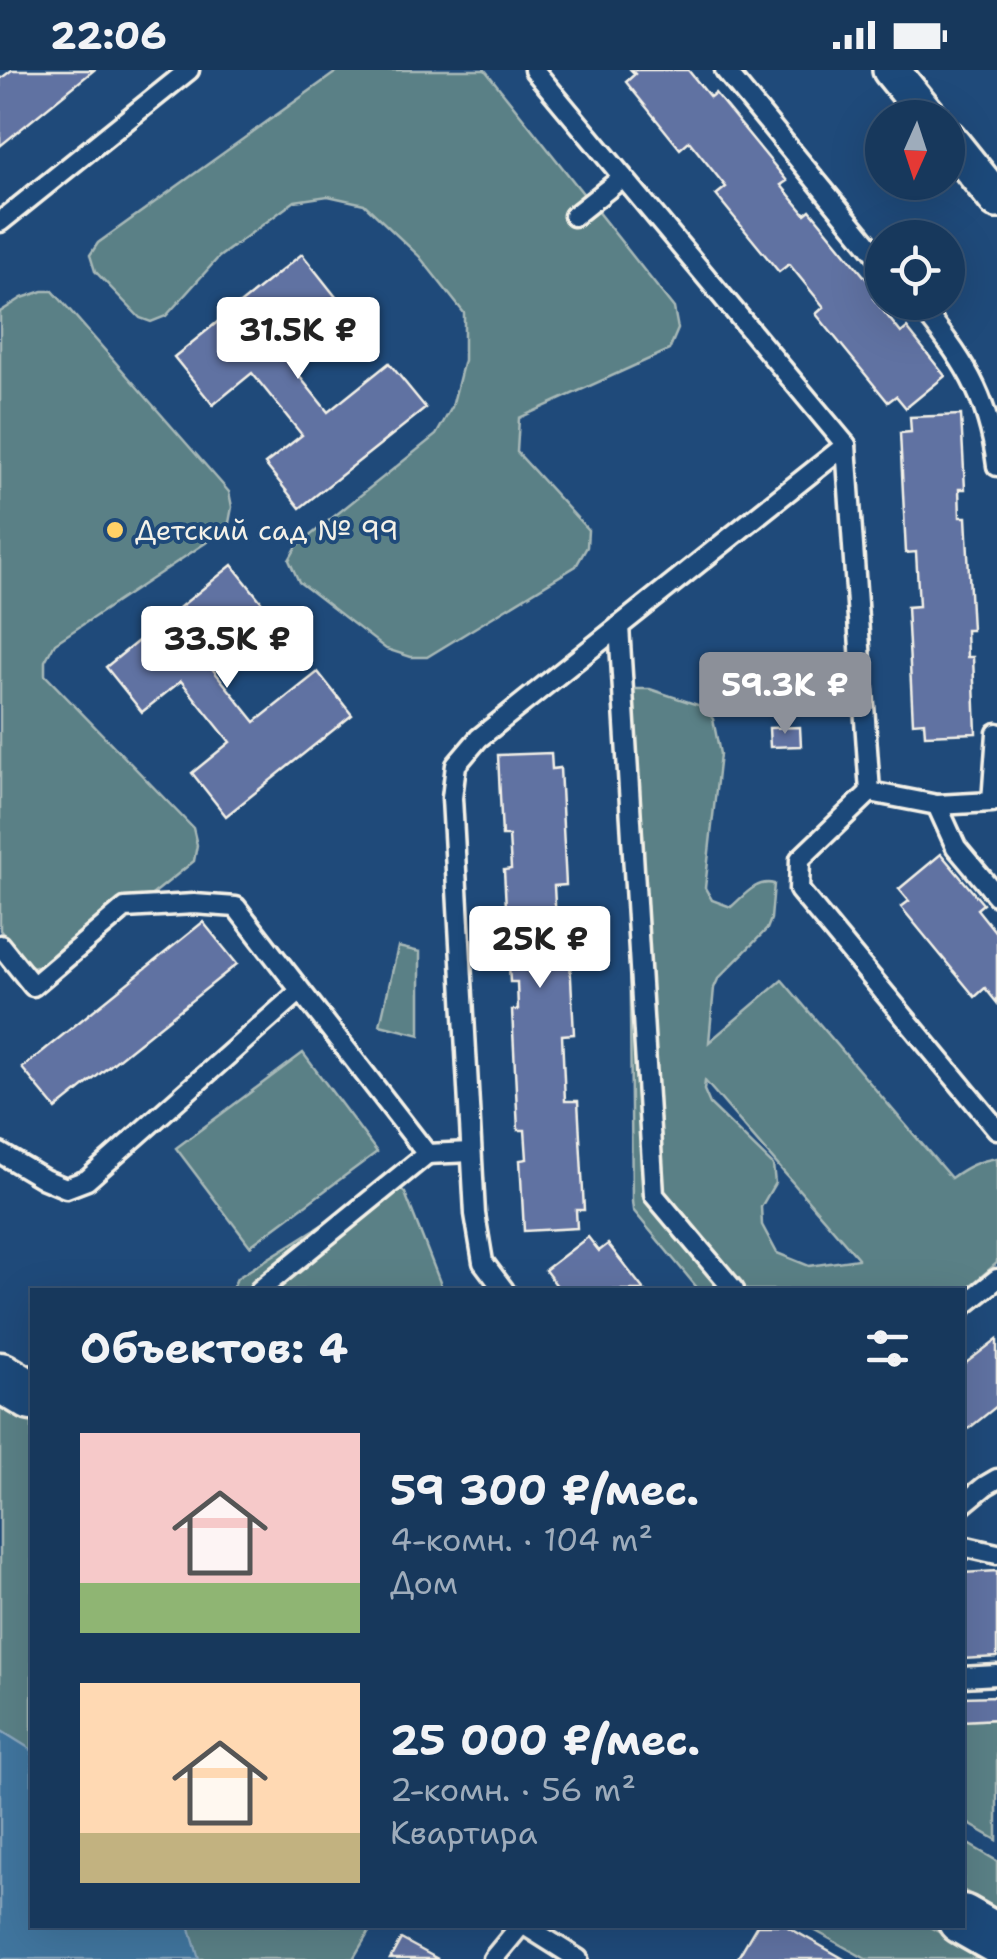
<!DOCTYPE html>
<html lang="ru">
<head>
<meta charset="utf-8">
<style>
  :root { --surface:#17385c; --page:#244365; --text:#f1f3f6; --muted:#9eacbb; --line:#365272; --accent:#8c9099 }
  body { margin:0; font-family:"Shantell Sans",sans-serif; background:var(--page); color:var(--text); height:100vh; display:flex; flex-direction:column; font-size:38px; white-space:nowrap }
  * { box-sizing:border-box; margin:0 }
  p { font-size:32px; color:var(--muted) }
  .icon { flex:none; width:55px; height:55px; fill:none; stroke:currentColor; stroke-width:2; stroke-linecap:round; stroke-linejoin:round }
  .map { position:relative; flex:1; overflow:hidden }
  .details { position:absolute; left:30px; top:1218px; width:935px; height:640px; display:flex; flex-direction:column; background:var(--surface); border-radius:0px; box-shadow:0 10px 40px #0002,0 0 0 2px var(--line) }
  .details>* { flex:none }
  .needle { width:65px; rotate:183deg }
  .buttons { position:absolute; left:865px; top:30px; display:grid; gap:20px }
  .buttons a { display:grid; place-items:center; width:100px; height:100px; border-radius:50%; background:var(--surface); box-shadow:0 10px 40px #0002,0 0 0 2px var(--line); font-size:50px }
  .price { position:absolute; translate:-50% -85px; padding:0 22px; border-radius:10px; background:#fff; color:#222; font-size:32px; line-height:65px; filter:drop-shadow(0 2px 5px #0008) }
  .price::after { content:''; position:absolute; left:50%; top:60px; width:30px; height:22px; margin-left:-15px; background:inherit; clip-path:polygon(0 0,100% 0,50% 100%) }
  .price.on { background:var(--accent); color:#fff }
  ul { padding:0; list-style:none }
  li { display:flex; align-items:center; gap:30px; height:250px; padding:0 50px }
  li span { display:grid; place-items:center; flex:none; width:280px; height:200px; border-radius:0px; color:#555 }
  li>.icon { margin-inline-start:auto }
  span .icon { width:120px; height:120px; fill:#fffc; stroke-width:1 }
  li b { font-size:42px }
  h2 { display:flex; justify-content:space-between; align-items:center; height:120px; padding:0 50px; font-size:42px }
  .status { display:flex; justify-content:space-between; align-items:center; height:70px; padding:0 50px; background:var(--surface); direction:ltr }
  .status svg { height:28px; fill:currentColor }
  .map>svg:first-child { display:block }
  .green { fill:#5a8086; stroke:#a7b8b7; stroke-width:2.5; fill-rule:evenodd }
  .water { fill:#41749e; stroke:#89a6bc; stroke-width:2.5 }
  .building { fill:#6172a2; stroke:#f4f1e8; stroke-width:2.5 }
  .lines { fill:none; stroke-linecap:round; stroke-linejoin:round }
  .lane-casing { stroke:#f4f1e8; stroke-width:25 }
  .street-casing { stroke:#f4f1e8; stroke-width:42 }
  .secondary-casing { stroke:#f4f1e8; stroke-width:55 }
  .lane { stroke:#1f4a7a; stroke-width:18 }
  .street { stroke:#1f4a7a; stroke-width:35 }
  .secondary { stroke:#1f4a7a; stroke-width:48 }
  .poi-dot { fill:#ffd166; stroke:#1f4a7a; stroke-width:4 }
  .labels { text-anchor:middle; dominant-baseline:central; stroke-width:8; stroke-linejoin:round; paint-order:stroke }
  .poi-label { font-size:28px; fill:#f4f1e8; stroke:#1f4a7a; text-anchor:start }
</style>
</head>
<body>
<div class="status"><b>22:06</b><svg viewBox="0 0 49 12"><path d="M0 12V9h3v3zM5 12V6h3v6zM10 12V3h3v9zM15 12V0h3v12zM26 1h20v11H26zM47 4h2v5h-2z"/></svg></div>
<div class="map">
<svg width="997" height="1889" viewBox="0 0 997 1889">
  <rect width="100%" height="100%" fill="#1f4a7a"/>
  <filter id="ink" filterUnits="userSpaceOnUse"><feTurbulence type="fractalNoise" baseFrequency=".01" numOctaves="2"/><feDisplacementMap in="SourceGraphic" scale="20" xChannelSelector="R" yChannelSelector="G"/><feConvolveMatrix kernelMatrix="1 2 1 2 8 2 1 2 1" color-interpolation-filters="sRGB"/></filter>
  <g filter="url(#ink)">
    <g class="green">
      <path d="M339,0H485L674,238L678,259L669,280L519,348L517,382L588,460L587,477L576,496L427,587H411L386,579L299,512L289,490L297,476L436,365L452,337L464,290V243L419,186L364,134L328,126L295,131L219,187L166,246L151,252L140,248L95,201L90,185L98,173Z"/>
      <path d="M43,221H53L229,422L232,437L228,458L55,573L45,591V605L193,758L197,775L194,791L65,895C24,905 23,889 0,860V242L22,228Z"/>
      <path d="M630,619H650L704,637L713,649L720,684L705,818L712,830L731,837C744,826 756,809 774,814L771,849L767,859L718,909L714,918L709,972L782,910L951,1108C966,1097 978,1091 997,1088V1193L963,1222L962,1220H699L633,1140L632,1131L627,651ZM705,1011L858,1188V1189L809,1196L777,1183L762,1155L761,1137L775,1113L773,1095L710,1034L704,1020Z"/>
      <path d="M398,877L420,882V965L380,955Z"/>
      <path d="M303,983L377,1082L250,1176L176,1078Z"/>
      <path d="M396,1114L405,1123L443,1220H232L237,1208L378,1120Z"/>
      <path d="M0,1329L32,1348V1855H373L353,1889H0Z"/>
      <path d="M997,1649V1770L962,1750L963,1651Z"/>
      <path d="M963,1771L997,1791V1840L963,1820Z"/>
      <path d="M805,1855H926L987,1889H866Z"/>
    </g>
    <path class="water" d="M0,1660L32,1680V1855H189L199,1889H0Z"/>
    <g class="building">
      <path d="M12,0H94L0,76V9Z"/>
      <path d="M631,0H688L710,27L715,23L787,111L781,115L805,144L810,140L878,223L873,228L901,263L907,258L945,306L906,338L896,326L888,332L816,244L824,237L789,194L779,202L716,125L726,117L689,71L680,79L626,12L635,4Z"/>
      <path d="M302,184L340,232L279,281L328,342L389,293L426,338L300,438L265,394L302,365L252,303L213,335L174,287Z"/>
      <path d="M961,345L965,419H959L960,447H966L972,560H966L967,587H973L976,663L925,665L924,652L913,653L907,537L919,536L916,482L906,483L900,363L911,362L910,347Z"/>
      <path d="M232,495L268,540L206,591L255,652L318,602L352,645L226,746L192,703L230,672L181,611L142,642L106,597Z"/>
      <path d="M800,657L801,676L770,677L769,658Z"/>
      <path d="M551,683L552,699L560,698L566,815L554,816L557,872L569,871L574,964L562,965L565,1031H578L584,1140H576L577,1158L524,1161L520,1090L527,1089L525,1060H518L512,940H518L517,912H510L504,800L511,799L509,766H502L498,685Z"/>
      <path d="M941,784L983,834L977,839L997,864V933L985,918L975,927L901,837L909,831L899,819Z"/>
      <path d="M203,852L237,894L56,1039L22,998Z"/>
      <path d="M588,1167L599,1181L608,1174L644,1220H560L545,1200Z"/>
      <path d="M997,1269V1336L962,1364V1296Z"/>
      <path d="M997,1501V1587L962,1589V1503Z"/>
      <path d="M997,1626V1649L962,1651V1627Z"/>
      <path d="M757,1855H784L844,1889H737Z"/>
      <path d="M401,1869L438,1889H390Z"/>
    </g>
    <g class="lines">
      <g class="lane-casing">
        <g id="lane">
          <path d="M534,0L846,375L870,722L937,735L992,732L997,663"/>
          <path d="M725,0L882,191"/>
          <path d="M574,146L623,107"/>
          <path d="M0,152L189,0"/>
          <path d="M917,232C962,288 988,323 997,396"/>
          <path d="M619,556L654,1125L734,1220"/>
          <path d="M870,722L800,789L799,820L997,1059"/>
          <path d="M937,735L956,777L997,826"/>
          <path d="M0,875L33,916L125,838L194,834L236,837L427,1084L260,1220"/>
          <path d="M0,1083L44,1109L66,1118L87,1110L299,922"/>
          <path d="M427,1084L471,1082"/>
          <path d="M504,1220L483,1192L475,1144L452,728L456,695L479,668L846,375"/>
          <path d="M962,1237L997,1209"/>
          <path d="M962,1435L985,1416L997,1409"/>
          <path d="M962,1476L997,1484"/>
          <path d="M962,1607L997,1605"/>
          <path d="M524,1855L578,1889"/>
          <path d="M493,1889L521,1855"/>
        </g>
      </g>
      <g class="street-casing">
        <g id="street">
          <path d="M891,0L930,48"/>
          <path d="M948,69L997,130"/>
        </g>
      </g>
      <g class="secondary-casing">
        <g id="secondary">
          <path d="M0,1307L32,1326"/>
          <path d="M962,1849L997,1869"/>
        </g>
      </g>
      <use href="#lane" class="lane"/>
      <use href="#street" class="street"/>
      <use href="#secondary" class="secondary"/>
    </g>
  </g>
  <circle class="poi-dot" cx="115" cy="460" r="10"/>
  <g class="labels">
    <g class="poi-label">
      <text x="135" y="460">Детский сад № 99</text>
    </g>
  </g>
</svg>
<div class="buttons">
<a><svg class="needle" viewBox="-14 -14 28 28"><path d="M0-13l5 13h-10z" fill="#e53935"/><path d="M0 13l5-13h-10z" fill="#9eacbb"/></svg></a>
<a><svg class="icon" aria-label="locate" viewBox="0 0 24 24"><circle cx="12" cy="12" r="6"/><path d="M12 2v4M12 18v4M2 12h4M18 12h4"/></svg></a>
</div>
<b class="price" style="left:298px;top:312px">31.5K ₽</b>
<b class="price" style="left:227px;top:621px">33.5K ₽</b>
<b class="price on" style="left:785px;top:667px">59.3K ₽</b>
<b class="price" style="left:540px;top:921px">25K ₽</b>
<section class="details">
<h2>Объектов: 4<svg class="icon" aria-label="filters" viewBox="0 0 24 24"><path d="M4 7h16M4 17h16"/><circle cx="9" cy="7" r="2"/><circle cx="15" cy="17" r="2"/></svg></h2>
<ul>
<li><span style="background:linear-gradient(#f6c9c9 75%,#8fb573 0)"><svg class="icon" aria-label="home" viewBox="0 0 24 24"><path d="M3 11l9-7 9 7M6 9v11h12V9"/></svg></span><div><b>59 300 ₽/мес.</b><p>4-комн. · 104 m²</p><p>Дом</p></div></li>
<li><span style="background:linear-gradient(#ffd9b3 75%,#c2b280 0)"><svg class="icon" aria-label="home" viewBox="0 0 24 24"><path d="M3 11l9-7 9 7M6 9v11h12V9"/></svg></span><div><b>25 000 ₽/мес.</b><p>2-комн. · 56 m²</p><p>Квартира</p></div></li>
</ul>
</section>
</div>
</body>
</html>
